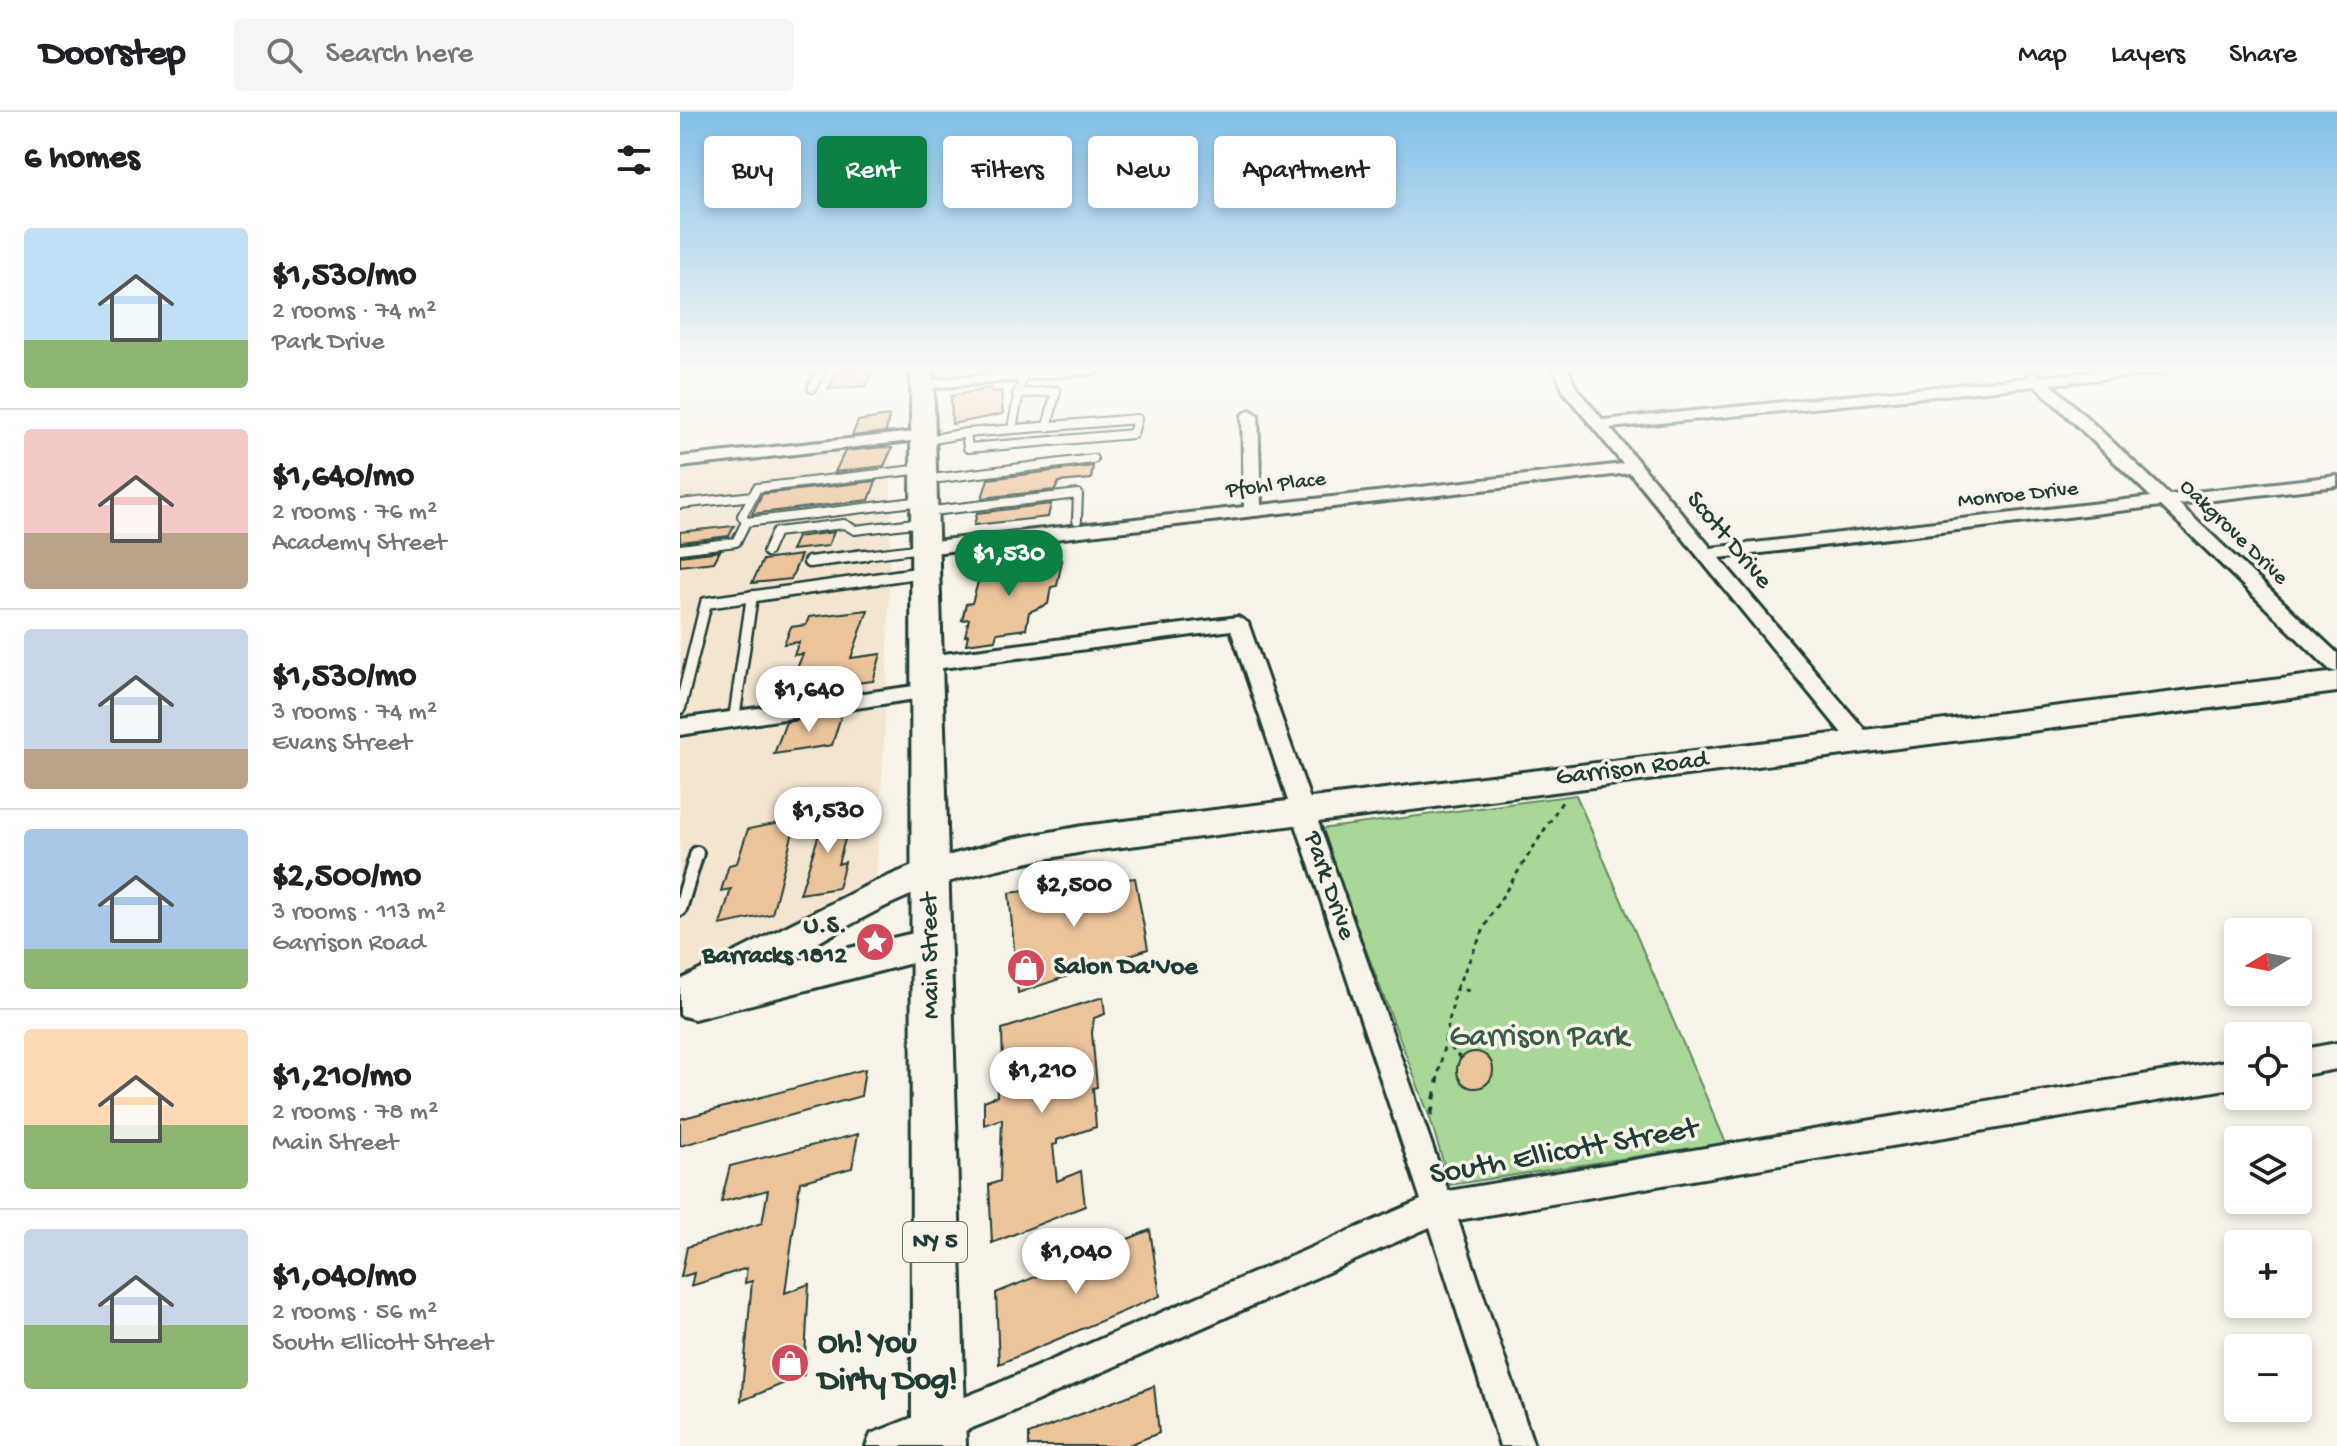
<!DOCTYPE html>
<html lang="en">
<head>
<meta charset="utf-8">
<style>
  :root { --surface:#fff; --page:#f6f6f6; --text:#202124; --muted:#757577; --line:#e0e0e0; --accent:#0b8043 }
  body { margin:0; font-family:"Gochi Hand",sans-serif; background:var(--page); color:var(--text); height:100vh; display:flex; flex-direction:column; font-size:30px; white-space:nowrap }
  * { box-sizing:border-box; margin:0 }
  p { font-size:26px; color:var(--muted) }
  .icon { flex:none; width:44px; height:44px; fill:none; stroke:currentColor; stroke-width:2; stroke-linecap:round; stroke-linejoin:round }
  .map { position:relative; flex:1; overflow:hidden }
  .panel { display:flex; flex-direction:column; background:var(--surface); width:680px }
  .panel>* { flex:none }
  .hud { position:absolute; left:24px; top:24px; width:760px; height:72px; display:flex; gap:16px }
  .needle { width:52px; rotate:260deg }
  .buttons { position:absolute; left:1544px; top:806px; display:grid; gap:16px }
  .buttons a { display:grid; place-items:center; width:88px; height:88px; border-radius:8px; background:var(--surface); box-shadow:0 4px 12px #0003; font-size:40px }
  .price { position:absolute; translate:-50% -68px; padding:0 18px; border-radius:28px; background:#fff; color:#222; font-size:26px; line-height:52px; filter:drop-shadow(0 2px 4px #0008) }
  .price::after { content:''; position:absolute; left:50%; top:48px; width:24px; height:18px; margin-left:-12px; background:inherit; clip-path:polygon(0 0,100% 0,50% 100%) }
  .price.on { background:var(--accent); color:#fff }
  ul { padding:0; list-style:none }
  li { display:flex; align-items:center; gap:24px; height:200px; padding:0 24px }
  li+li { border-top:2px solid var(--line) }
  li span { display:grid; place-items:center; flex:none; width:224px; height:160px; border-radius:8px; color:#555 }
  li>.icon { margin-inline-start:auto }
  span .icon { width:96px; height:96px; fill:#fffc; stroke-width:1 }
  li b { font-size:34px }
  h2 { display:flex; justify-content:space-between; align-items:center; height:96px; padding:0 24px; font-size:34px }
  .pill { padding:0 28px; border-radius:8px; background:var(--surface); box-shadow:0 4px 12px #0003; font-size:28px; line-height:72px }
  .pill.on { background:var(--accent); color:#fff }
  header { display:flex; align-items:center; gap:48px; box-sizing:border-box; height:112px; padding:0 40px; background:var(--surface); border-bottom:2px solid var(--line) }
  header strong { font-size:38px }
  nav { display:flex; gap:44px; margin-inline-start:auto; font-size:28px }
  .search { width:560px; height:72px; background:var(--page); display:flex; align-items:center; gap:20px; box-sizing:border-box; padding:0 28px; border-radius:8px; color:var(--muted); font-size:30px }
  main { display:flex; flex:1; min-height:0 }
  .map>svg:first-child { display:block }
  .built { fill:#f4e5d1 }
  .green { fill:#a9d797; stroke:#648a66; stroke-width:2 }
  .building { fill:#ecc49c; stroke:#1f3d34; stroke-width:2 }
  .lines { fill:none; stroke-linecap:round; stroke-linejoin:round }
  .lane-far2-casing { stroke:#1f3d34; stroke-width:12 }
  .lane-far1-casing { stroke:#1f3d34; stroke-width:15 }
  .lane-casing { stroke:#1f3d34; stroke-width:18 }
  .street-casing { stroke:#1f3d34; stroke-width:6 }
  .secondary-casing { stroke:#1f3d34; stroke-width:6 }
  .primary-casing { stroke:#1f3d34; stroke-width:6 }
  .path-far1 { stroke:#1f3d34; stroke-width:3; stroke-dasharray:5 5; stroke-linecap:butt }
  .path { stroke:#1f3d34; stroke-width:4; stroke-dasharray:8 8; stroke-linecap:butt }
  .lane-far2 { stroke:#f7f3e8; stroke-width:8 }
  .lane-far1 { stroke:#f7f3e8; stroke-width:10 }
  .lane { stroke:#f7f3e8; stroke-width:12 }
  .street { fill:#f7f3e8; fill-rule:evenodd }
  .secondary { fill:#f7f3e8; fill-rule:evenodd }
  .primary { fill:#f7f3e8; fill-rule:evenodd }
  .labels { text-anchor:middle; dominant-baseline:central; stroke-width:7; stroke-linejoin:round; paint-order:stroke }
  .far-street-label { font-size:22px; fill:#1f3d34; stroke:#f7f3e8 }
  .shield { fill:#f7f3e8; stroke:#60746a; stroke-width:2 }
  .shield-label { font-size:24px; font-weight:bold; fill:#1f3d34 }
  .street-label { font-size:26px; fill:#1f3d34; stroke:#f7f3e8 }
  .poi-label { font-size:26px; font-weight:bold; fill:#1f3d34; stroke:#f7f3e8; text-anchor:end }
  .near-park-label { font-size:32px; fill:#3b5c48; stroke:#f7f3e8 }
  .near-street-label { font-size:32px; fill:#1f3d34; stroke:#f7f3e8 }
  .near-poi-label { font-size:32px; font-weight:bold; fill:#1f3d34; stroke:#f7f3e8; text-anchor:start }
</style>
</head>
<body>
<header>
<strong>Doorstep</strong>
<div class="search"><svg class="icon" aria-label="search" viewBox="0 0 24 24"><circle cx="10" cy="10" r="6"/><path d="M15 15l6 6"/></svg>Search here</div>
<nav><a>Map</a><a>Layers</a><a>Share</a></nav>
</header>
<main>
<section class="panel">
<h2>6 homes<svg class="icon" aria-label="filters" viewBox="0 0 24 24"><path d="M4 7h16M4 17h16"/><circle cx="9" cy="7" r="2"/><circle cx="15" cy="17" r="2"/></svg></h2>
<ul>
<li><span style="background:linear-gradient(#bfe0f5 70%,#8fb573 0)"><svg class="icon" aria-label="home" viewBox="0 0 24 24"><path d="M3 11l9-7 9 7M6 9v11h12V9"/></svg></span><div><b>$1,530/mo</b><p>2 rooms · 74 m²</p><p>Park Drive</p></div></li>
<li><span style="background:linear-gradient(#f6c9c9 65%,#b9a48a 0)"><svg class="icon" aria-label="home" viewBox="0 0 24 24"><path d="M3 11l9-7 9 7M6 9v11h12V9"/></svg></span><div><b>$1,640/mo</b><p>2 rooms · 76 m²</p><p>Academy Street</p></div></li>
<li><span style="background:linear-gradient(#c9d6e8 75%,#b9a48a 0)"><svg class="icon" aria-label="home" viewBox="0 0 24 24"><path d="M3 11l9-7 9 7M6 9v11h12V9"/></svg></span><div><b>$1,530/mo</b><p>3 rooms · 74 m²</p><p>Evans Street</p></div></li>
<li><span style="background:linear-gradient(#a9c7e8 75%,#8fb573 0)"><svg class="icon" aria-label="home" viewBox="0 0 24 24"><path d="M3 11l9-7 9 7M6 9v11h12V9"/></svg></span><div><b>$2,500/mo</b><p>3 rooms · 113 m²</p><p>Garrison Road</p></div></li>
<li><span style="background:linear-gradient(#ffd9b3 60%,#8fb573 0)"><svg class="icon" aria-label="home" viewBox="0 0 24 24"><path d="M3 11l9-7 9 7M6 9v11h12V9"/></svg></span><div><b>$1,210/mo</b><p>2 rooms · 78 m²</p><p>Main Street</p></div></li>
<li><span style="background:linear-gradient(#c9d6e8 60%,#8fb573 0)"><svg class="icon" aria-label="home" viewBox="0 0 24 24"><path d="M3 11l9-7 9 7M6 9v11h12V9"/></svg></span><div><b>$1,040/mo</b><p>2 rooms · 56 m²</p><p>South Ellicott Street</p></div></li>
</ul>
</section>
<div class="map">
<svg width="1657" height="1334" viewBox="0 0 1657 1334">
  <rect width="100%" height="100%" fill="#f7f3e8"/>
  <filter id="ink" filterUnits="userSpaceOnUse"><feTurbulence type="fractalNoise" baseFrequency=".0125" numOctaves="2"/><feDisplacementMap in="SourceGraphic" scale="16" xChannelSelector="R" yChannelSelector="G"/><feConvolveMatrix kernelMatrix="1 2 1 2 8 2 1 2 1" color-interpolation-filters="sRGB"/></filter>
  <g filter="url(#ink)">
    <g class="built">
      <path d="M212,335L207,576L0,608V356Z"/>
      <path d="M206,595L196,772L0,867V627Z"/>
    </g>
    <path class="green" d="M896,683L1046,1031L770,1073L750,1006L640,717Z"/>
    <g class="building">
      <path d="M159,257H194L186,274L148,277Z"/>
      <path d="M311,276L312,280L321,279L323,302L272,312L271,284Z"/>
      <path d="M209,304L206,320L172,324L178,309Z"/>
      <path d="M203,335L212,336L204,354L155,360L165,339Z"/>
      <path d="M413,354L411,367L379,370L375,378L302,386L308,367Z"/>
      <path d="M196,369L189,388L72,402L82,382Z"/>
      <path d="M371,392L368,405L294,413L297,401Z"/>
      <path d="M54,414L49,424L0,430V420Z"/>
      <path d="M154,420L148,434L111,438L117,425Z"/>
      <path d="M40,439L34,450L0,454V444Z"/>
      <path d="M121,443L111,467L72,471L83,448Z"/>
      <path d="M382,448L377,474L371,475L368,492L349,500L346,517L317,521L315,528L286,532L288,523L285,524L289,507L282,508L286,492L292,491L302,456Z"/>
      <path d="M188,498L171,546L201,542L193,569L166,572L168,567L109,575L123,542L114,543L119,530L104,532L111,515L126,513L129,505Z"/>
      <path d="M162,601L152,633L94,642L106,610Z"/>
      <path d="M173,699L158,752L165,750L158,776L120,782L145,703Z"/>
      <path d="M116,708L92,802L40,813L51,777L41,779L49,753L57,751L68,717Z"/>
      <path d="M455,766L468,837L338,881L329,781Z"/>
      <path d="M423,885L425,902L414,906L412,921L417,975L413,976L416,1015L377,1028V1032L373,1033L377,1069L401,1059L405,1094L312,1131L309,1073L320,1069L322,1007L304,1013V989L317,984L316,959L323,957L322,917Z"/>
      <circle cx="795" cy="958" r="18"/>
      <path d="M185,957L181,984L0,1034V1007Z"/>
      <path d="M178,1022L172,1056L120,1070L105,1181L129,1172L124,1263L61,1289L72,1169L65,1171L67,1156L11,1174L14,1161L1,1165L7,1135L82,1111L88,1078L41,1090L50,1054Z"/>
      <path d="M470,1118L480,1184L319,1252L316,1181Z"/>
      <path d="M474,1274L479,1321L446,1334H349V1322Z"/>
    </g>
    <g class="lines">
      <g class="lane-far2-casing">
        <g id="lane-far2">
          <path d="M132,276L142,257"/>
          <path d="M337,282L376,279L367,315"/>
          <path d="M457,307L453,322L288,336L286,321Z"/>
          <path d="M332,317L342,264"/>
          <path d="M243,329L286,321"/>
          <path d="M244,368L413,347"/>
          <path d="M0,392L73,384L77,376L243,357"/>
          <path d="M244,400L398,382L397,408"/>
          <path d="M66,410L62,404L73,384"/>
          <path d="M0,437L56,430L66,410L243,389"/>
          <path d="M87,440L96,420L164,412L175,418L243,410"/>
          <path d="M169,445L243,436"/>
        </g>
      </g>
      <g class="lane-far1-casing">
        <g id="lane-far1">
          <path d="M129,450L185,443"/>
          <path d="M0,596L26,491L244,460"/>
          <path d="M54,607L72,484"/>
        </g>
      </g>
      <g class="lane-casing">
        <path id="lane" d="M0,797L17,741"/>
      </g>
      <g class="street-casing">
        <g id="street">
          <path d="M364,257H422L415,261L242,277L235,273L242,269Z"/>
          <path d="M874,257H888L896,276L923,308L1348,266L1349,261L1354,260L1363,265L1435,257H1490L1483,261L1371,272L1489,383L1657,364V374L1499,392L1657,541V560L1650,558L1481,394L1039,446L1190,624L1193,630L1190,636H1174L950,361L244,442L235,436L244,430L564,395L562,303L570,298L578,303L581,393L943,352L884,280ZM1356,274L1471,385L1031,436L930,316Z"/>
          <path d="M243,319L251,324L248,327L0,355V345Z"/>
          <path d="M558,505L568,511L768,1079L1558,947V975L778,1108L854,1334H820L750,1115L327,1302L247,1334H186L191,1322L310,1275L741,1088L551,518L247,558L237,551L247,544Z"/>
          <path d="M248,572L255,574L258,579L255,584L0,623V607Z"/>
          <path d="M1657,931V957L1618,964V938Z"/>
        </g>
      </g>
      <g class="secondary-casing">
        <path id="secondary" d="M1657,560V580L403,740C354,749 305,758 258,773C202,791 149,826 97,853L251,817L263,821L268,832L263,843L14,907L0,903V868L190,772L240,751L332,727L403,714Z"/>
      </g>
      <g class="primary-casing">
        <path id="primary" d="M231,257H253L286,1334H232Z"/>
      </g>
      <g class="path-far1">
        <path d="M776,877L810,804L882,690"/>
        <path d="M765,928L776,877L792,879"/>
        <path d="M757,970L765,929L781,947"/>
      </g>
      <path class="path" d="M751,1003L758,968"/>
      <use href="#lane-far2" class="lane-far2"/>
      <use href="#lane-far1" class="lane-far1"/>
      <use href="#lane" class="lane"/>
      <use href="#street" class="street"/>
      <use href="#secondary" class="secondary"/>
      <use href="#primary" class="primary"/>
    </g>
  </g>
  <linearGradient id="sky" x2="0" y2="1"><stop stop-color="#83c0ea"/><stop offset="0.58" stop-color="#fbfaf5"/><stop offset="1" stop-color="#fbfaf5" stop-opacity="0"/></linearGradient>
  <rect width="1657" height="444" fill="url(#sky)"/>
  <defs>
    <g id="sight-disc" transform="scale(2)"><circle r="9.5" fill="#d1495b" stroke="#f7f3e8"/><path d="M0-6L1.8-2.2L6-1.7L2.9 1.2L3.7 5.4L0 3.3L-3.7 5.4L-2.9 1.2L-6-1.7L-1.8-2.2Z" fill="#fff"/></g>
    <g id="shop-disc" transform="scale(2)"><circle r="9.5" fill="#d1495b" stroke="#f7f3e8"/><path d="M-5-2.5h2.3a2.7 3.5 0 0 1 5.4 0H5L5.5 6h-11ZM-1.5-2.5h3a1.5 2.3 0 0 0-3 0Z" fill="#fff"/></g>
  </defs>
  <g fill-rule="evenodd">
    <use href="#sight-disc" x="195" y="830"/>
    <use href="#shop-disc" x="346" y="856"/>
    <use href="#shop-disc" x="110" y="1251"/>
  </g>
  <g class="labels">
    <g class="far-street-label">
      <text transform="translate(596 374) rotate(-7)">Pfohl Place</text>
      <text transform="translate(1338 384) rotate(-6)">Monroe Drive</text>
      <text transform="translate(1553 421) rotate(44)">Oakgrove Drive</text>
    </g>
    <rect class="shield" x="223" y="1110" width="64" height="40" rx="6"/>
    <g class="shield-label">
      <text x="255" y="1130">NY 5</text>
    </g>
    <g class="street-label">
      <text transform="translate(1048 429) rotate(50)">Scott Drive</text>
      <text transform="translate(952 658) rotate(-7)">Garrison Road</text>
      <text transform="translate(648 774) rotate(71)">Park Drive</text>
      <text transform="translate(252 844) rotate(-91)">Main Street</text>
    </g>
    <g class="poi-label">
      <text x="167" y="815">U.S.<tspan x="167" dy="30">Barracks 1812</tspan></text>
      <text x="374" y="856" text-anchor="start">Salon Da'Voe</text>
    </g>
    <g class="near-park-label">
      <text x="859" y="926">Garrison Park</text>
    </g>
    <g class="near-street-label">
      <text transform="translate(884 1041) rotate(-10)">South Ellicott Street</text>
    </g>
    <g class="near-poi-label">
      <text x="138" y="1233">Oh! You<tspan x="138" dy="37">Dirty Dog!</tspan></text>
    </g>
  </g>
</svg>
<div class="buttons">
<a><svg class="needle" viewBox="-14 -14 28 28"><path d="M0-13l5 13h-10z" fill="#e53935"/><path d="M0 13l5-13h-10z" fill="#757577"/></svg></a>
<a><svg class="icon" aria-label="locate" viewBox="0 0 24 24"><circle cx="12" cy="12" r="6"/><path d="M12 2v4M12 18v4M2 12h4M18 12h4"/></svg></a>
<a><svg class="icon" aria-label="layers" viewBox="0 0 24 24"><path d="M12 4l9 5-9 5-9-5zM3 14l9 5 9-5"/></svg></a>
<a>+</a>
<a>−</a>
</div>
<b class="price on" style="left:329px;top:486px">$1,530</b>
<b class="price" style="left:129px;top:622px">$1,640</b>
<b class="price" style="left:148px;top:743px">$1,530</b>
<b class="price" style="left:394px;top:817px">$2,500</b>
<b class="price" style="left:362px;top:1003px">$1,210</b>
<b class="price" style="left:396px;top:1184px">$1,040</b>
<div class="hud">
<a class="pill">Buy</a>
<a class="pill on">Rent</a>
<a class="pill">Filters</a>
<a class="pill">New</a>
<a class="pill">Apartment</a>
</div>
</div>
</main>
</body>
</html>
